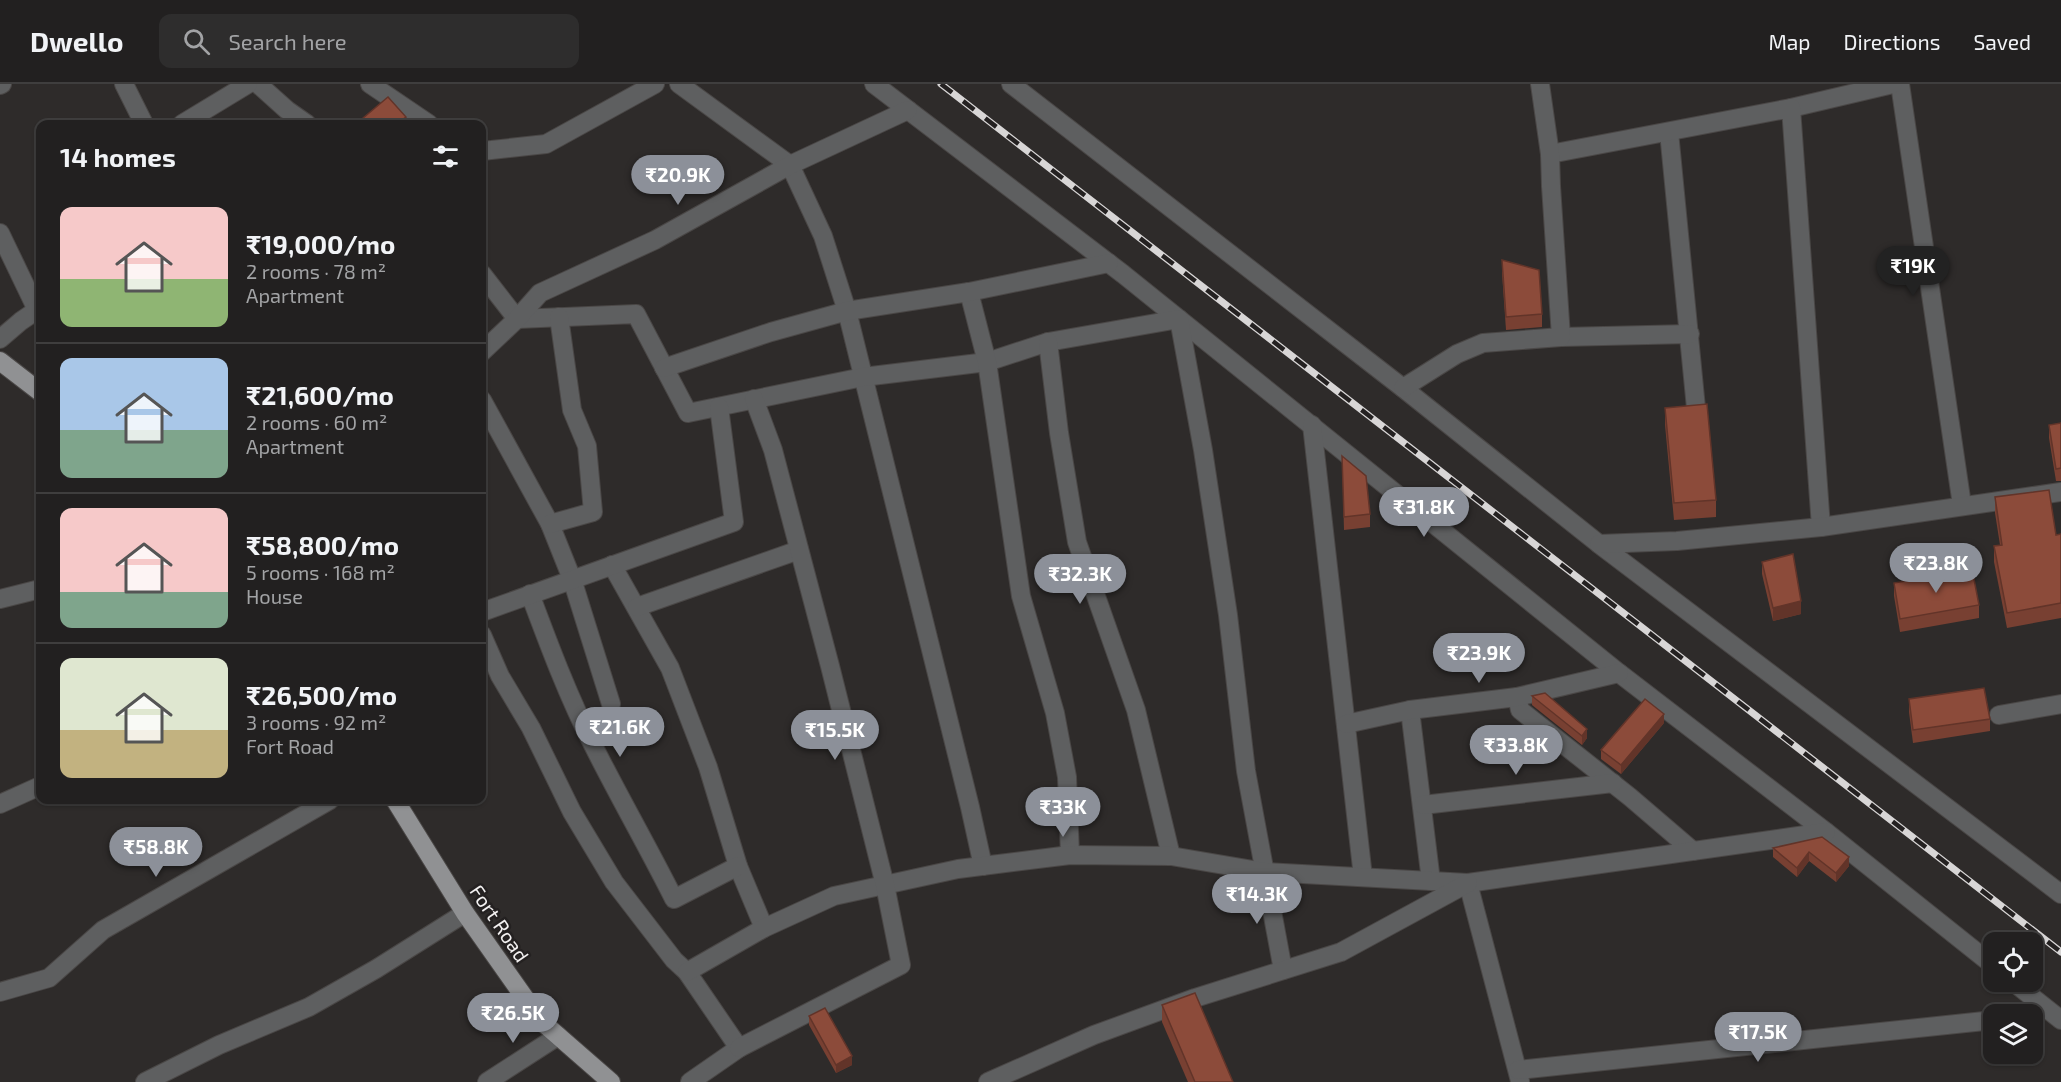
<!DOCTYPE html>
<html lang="en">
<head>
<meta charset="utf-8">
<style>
  :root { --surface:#222020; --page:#2e2d2d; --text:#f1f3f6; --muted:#a2a3a5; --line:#3f3e3e; --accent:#8c9099 }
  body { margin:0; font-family:"Exo 2",sans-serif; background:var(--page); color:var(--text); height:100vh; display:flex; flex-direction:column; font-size:22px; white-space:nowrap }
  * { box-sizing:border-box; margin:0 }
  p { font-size:20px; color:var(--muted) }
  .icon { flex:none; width:33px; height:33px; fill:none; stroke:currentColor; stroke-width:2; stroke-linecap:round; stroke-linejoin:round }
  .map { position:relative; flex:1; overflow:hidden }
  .side { position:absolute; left:36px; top:36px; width:450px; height:684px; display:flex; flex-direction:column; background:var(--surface); border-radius:12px; box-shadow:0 2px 4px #0004,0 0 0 2px var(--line) }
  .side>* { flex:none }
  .buttons { position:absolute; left:1983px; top:848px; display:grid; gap:12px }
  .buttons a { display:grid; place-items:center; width:60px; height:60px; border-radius:12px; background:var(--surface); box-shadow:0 2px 4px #0004,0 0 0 2px var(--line); font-size:30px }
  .price { position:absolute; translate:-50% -51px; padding:0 14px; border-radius:21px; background:var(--accent); color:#fff; font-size:20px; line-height:39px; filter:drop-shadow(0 2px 3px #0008) }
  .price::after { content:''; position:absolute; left:50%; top:36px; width:18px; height:14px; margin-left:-9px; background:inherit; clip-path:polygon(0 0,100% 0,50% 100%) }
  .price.current { background:#222; color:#fff }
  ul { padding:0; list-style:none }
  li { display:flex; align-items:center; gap:18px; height:150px; padding:0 24px }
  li+li { border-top:2px solid var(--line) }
  li span { display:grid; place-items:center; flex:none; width:168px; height:120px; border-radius:12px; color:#555 }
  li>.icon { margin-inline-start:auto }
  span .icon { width:72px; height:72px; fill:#fffc; stroke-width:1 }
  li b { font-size:26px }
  h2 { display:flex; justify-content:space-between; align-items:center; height:72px; padding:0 24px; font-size:26px }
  header { display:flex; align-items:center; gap:36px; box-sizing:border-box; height:84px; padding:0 30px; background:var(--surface); border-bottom:2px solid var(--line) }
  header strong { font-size:28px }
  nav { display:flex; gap:33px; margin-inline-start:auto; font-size:21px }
  .search { width:420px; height:54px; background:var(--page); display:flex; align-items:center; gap:15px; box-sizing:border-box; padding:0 21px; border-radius:12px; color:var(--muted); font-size:22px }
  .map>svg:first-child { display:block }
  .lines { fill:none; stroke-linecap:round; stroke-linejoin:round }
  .minor-casing { stroke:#4a4746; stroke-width:20 }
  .major-casing { stroke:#4a4746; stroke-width:20 }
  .minor { stroke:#5e5f60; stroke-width:18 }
  .major { stroke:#909193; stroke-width:18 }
  .rail-casing { stroke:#d8d6d6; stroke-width:7 }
  .rail { stroke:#242121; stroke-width:4.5; stroke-dasharray:14; stroke-linecap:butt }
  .wall { fill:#784032 }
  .shaded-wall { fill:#623429 }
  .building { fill:#8c4b3a; stroke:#623429; stroke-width:1.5 }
  .labels { text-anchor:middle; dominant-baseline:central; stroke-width:5; stroke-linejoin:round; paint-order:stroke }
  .street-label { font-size:20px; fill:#f3f1f1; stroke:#242121 }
</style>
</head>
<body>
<header>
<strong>Dwello</strong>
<div class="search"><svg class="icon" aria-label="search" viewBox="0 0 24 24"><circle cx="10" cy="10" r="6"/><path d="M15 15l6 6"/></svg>Search here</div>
<nav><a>Map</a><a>Directions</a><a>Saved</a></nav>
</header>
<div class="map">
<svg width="2061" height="998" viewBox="0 0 2061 998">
  <rect width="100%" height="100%" fill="#2e2b2a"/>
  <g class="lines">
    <g class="minor-casing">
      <g id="minor">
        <path d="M124,0L144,40"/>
        <path d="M258,0L287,26L307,40"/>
        <path d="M370,0L429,40"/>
        <path d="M679,0L790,81L823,152L847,227L970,723L983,782"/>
        <path d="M874,0L1123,190L1619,589L1826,748L1994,882"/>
        <path d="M1011,0L1403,304L1599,460L2061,810"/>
        <path d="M1900,0L1962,421"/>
        <path d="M0,1L2,0"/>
        <path d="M1791,24L1893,0"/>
        <path d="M182,40L248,0"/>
        <path d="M1669,48L1696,324"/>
        <path d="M482,67L546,60L655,0"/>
        <path d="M1550,70L1791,24L1821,443"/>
        <path d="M0,149L37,226"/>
        <path d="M482,190L517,235L636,230L688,329L863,293L987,278L1048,258L1179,235L1203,366L1228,531L1246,687L1283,886"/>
        <path d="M969,208L987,278L1021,512L1055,629L1067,693L1070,771"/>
        <path d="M1561,253L1690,250"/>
        <path d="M0,255L21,237L40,224"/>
        <path d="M1048,258L1059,349L1077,458L1136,626L1171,772"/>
        <path d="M482,268L517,235L540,209L655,156L790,81L908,26"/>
        <path d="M664,284L771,248L847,227L969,208L1109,179"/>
        <path d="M1403,304L1457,270L1483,259L1561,253L1551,102L1550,70L1540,0"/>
        <path d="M482,316L550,440L572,495L611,620"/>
        <path d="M1312,341L1363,793"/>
        <path d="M550,440L593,428L587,362L572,326L559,233"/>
        <path d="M1599,460L1677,457L1821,443L2061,408"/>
        <path d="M612,481L670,584L708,683L738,782L764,844"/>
        <path d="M530,510C549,561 568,612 593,661C619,713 648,763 674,815L738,782"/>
        <path d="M0,515L40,505"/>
        <path d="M637,523L799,466"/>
        <path d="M482,528L734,438L719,323"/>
        <path d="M482,551L500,592L531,644L572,728L614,798L674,876L687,888L739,964L690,998"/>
        <path d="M1517,613L1520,626L1630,713L1693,767"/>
        <path d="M1410,626L1431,797"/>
        <path d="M1999,631L2061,620"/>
        <path d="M1346,640L1410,626L1517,613L1619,589"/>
        <path d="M0,720L40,702"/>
        <path d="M1423,721L1613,699"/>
        <path d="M1468,799L1520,997"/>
        <path d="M687,888L764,844L834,812L958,785L1070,771L1171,772L1265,788L1468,799L1826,748"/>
        <path d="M2012,897L2061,936"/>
        <path d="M0,908L49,894L103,846L330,716"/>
        <path d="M739,964L901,881L885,801L830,582L773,366L754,315"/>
        <path d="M1518,986L1994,936"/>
        <path d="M145,998L219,961L309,923L376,885L465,829"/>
        <path d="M487,998L558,952"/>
        <path d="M988,998L1094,951L1195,914L1341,868L1468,799"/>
      </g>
    </g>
    <g class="major-casing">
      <g id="major">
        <path d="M0,277L40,308"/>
        <path d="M395,716L465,829L541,937L611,998"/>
      </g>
    </g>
    <use href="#minor" class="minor"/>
    <use href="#major" class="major"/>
    <g class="rail-casing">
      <path id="rail" d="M941,0L2061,868"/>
    </g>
    <use href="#rail" class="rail"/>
  </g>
  <g class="wall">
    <path d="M1502,176L1542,230V243L1506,246L1502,189Z"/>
    <path d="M1665,324L1716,416V433L1674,436L1665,341Z"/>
    <path d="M2061,339V397H2056L2049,354V341Z"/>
    <path d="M1342,372L1370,430V443L1344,446Z"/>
    <path d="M1995,413L2056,451L2061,450V534L2007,544L1994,478V462L2000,461L1995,429Z"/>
    <path d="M1762,478L1801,530L1773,537L1762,490Z"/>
    <path d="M1894,499L1979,521V534L1900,548L1894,512Z"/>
    <path d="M1532,612L1587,654L1582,661L1532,621Z"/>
    <path d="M1909,615L1990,635V647L1913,659L1909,628Z"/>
    <path d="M1664,639L1621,690L1601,675V666Z"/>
    <path d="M1822,753L1849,782L1836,798L1809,777L1797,793L1773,773V764Z"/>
    <path d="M1162,921L1233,998H1188L1162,938Z"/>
    <path d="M809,932L852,981L836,989L809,941Z"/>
  </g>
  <g class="shaded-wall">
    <path d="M406,33V40H396Z"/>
    <path d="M1801,517V530L1773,537V524Z"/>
    <path d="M1664,630V639L1621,690V681Z"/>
    <path d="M1587,645V654L1582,661V652Z"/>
    <path d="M1809,768V777L1797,793V784Z"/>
    <path d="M1849,773V782L1836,798V789Z"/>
    <path d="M852,972V981L836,989V981Z"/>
  </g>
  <g class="building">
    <path d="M388,13L406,33L396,40H356Z"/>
    <path d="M1502,176L1539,186L1542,230L1506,233Z"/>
    <path d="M1707,320L1716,416L1674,419L1665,324Z"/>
    <path d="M2061,339V384L2056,385L2049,341Z"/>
    <path d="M1342,372L1366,392L1370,430L1344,433Z"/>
    <path d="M2049,406L2056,451L2061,450V519L2007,529L1994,462L2002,461L1995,413Z"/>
    <path d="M1793,470L1801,517L1773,524L1762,478Z"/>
    <path d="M1972,485L1979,521L1900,535L1894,499Z"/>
    <path d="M1984,604L1990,635L1913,646L1909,615Z"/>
    <path d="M1545,609L1587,645L1582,652L1532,612Z"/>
    <path d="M1645,615L1664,630L1621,681L1601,666Z"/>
    <path d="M1822,753L1849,773L1836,789L1809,768L1797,784L1773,764Z"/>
    <path d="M1195,909L1233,998H1195L1162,921Z"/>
    <path d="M825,924L852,972L836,981L809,932Z"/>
  </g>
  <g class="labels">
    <g class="street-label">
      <text transform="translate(500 839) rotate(56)">Fort Road</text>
    </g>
  </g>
</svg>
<div class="buttons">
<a><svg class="icon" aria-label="locate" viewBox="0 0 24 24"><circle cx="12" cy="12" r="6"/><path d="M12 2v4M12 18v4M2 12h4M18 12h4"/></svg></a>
<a><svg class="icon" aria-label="layers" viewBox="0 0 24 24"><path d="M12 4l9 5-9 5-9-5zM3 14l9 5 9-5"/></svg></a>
</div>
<b class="price" style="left:678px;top:122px">₹20.9K</b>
<b class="price current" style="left:1913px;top:213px">₹19K</b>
<b class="price" style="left:1424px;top:454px">₹31.8K</b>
<b class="price" style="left:1936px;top:510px">₹23.8K</b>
<b class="price" style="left:1080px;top:521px">₹32.3K</b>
<b class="price" style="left:1479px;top:600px">₹23.9K</b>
<b class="price" style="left:620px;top:674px">₹21.6K</b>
<b class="price" style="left:835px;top:677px">₹15.5K</b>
<b class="price" style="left:1516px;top:692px">₹33.8K</b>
<b class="price" style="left:1063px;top:754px">₹33K</b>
<b class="price" style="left:156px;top:794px">₹58.8K</b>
<b class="price" style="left:1257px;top:841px">₹14.3K</b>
<b class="price" style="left:513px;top:960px">₹26.5K</b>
<b class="price" style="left:1758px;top:979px">₹17.5K</b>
<section class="side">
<h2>14 homes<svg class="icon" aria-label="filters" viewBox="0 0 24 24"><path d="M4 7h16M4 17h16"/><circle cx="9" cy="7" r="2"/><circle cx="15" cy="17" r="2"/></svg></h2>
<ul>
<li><span style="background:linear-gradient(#f6c9c9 60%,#8fb573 0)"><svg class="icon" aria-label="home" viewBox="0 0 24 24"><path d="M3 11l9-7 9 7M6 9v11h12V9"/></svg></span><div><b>₹19,000/mo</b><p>2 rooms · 78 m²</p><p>Apartment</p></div></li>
<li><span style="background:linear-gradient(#a9c7e8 60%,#7fa58c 0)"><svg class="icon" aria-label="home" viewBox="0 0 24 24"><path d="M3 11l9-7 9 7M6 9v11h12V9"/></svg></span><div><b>₹21,600/mo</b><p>2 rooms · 60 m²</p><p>Apartment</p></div></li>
<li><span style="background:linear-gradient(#f6c9c9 70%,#7fa58c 0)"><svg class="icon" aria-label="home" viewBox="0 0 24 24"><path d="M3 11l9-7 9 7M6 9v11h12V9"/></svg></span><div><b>₹58,800/mo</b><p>5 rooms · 168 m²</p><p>House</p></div></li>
<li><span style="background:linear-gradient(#dfe7d0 60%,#c2b280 0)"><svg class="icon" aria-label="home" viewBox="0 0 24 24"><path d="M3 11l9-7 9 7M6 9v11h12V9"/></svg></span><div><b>₹26,500/mo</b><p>3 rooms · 92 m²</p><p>Fort Road</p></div></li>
</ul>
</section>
</div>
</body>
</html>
